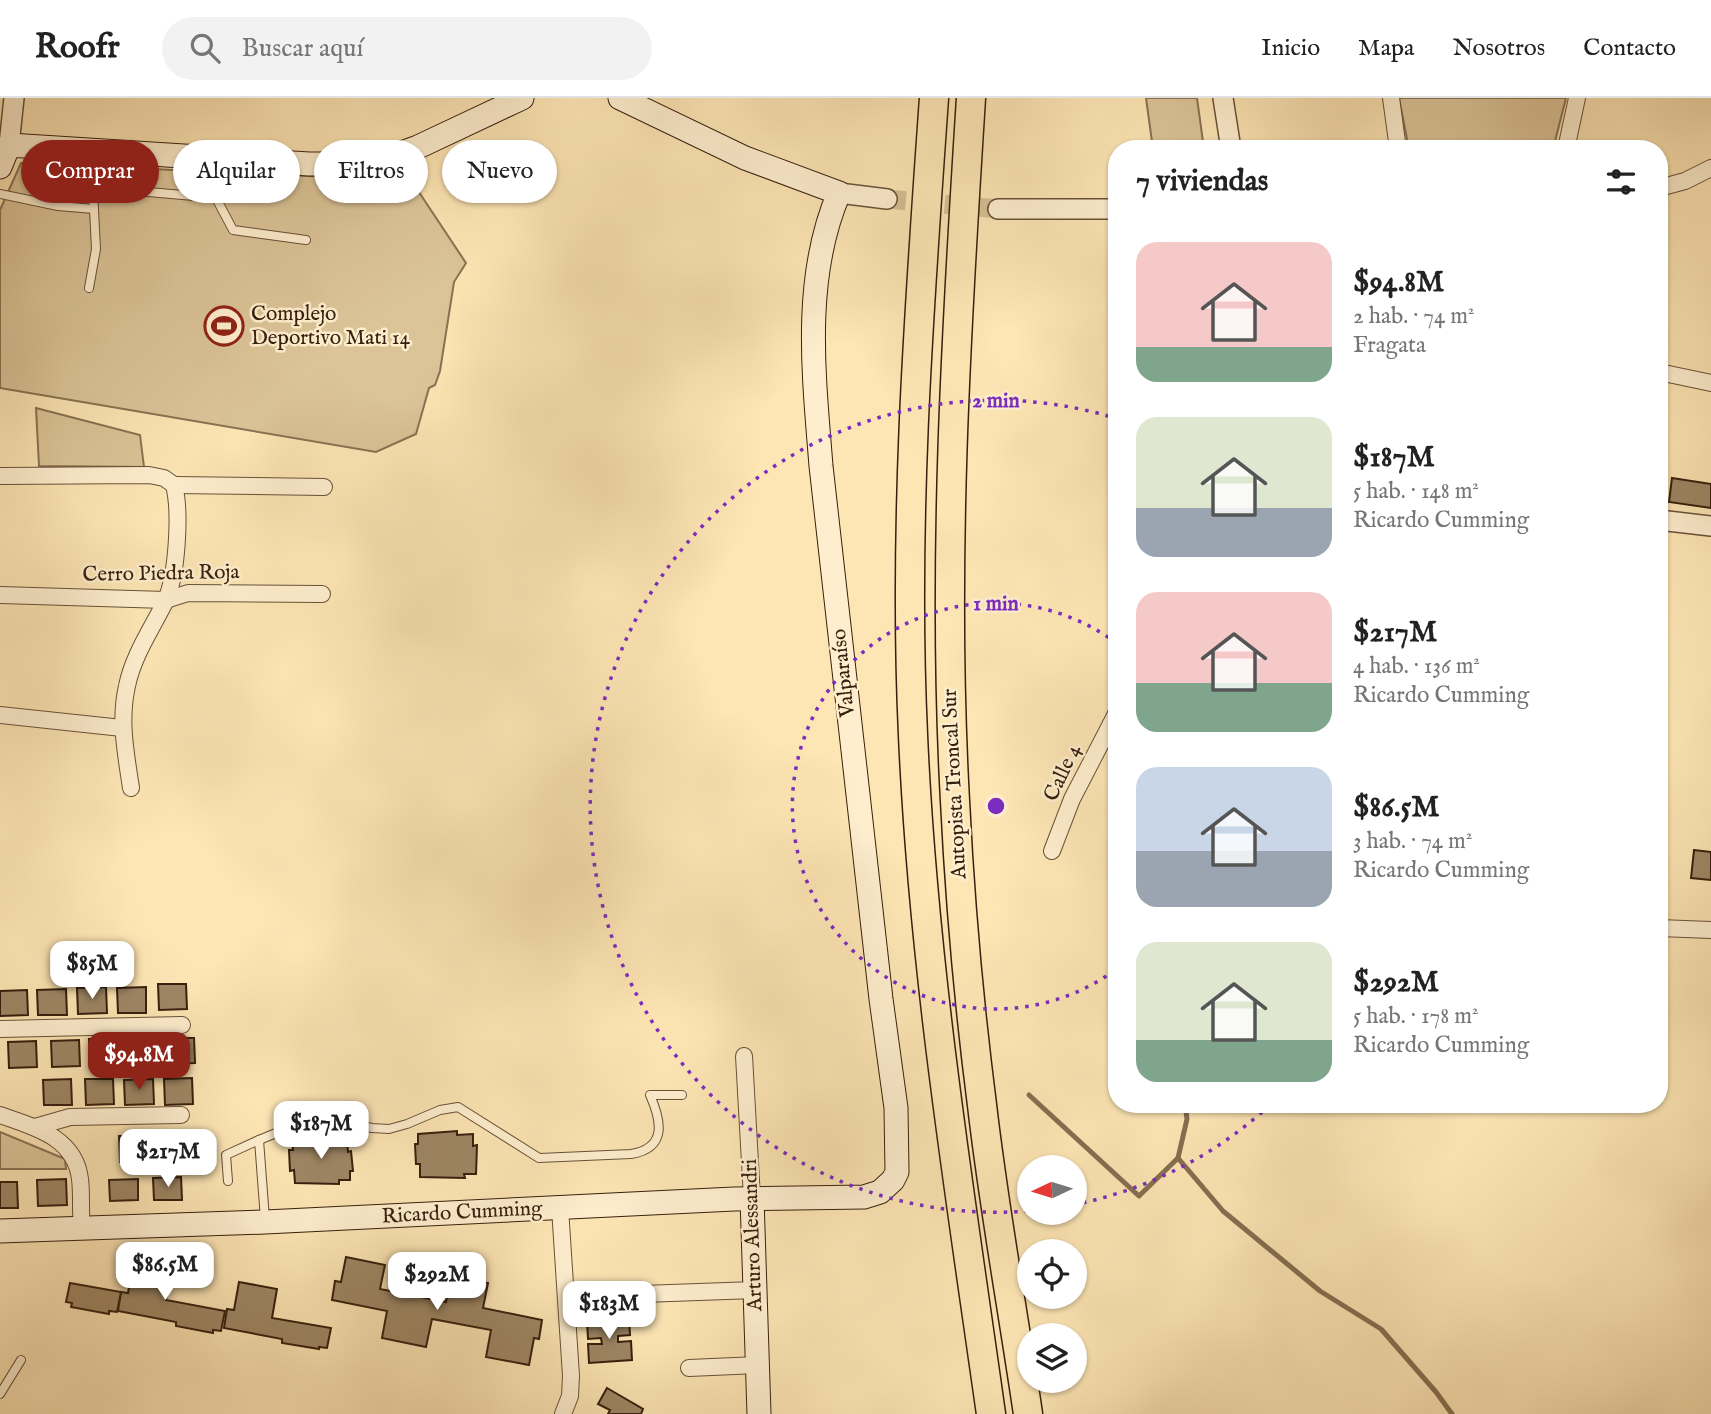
<!DOCTYPE html>
<html lang="es">
<head>
<meta charset="utf-8">
<style>
  :root { --surface:#fff; --page:#f2f2f2; --text:#222; --muted:#767676; --line:#e0e0e0; --accent:#8f2418 }
  body { margin:0; font-family:"IM FELL English",serif; background:var(--page); color:var(--text); height:100vh; display:flex; flex-direction:column; font-size:26px; white-space:nowrap }
  * { box-sizing:border-box; margin:0 }
  p { font-size:23px; color:var(--muted) }
  .icon { flex:none; width:38px; height:38px; fill:none; stroke:currentColor; stroke-width:2; stroke-linecap:round; stroke-linejoin:round }
  .map { position:relative; flex:1; overflow:hidden }
  .drawer { position:absolute; left:1108px; top:42px; width:560px; height:973px; display:flex; flex-direction:column; background:var(--surface); border-radius:28px; box-shadow:0 2px 5px #0004 }
  .drawer>* { flex:none }
  .top-card { position:absolute; left:21px; top:42px; width:665px; height:63px; display:flex; gap:14px }
  .needle { width:46px; rotate:266deg }
  .buttons { position:absolute; left:1017px; top:1057px; display:grid; gap:14px }
  .buttons a { display:grid; place-items:center; width:70px; height:70px; border-radius:50%; background:var(--surface); box-shadow:0 2px 5px #0004; font-size:35px }
  .price { position:absolute; translate:-50% -60px; padding:0 16px; border-radius:14px; background:#fff; color:#222; font-size:23px; line-height:46px; filter:drop-shadow(0 2px 4px #0008) }
  .price::after { content:''; position:absolute; left:50%; top:42px; width:21px; height:16px; margin-left:-10px; background:inherit; clip-path:polygon(0 0,100% 0,50% 100%) }
  .price.on { background:var(--accent); color:#fff }
  ul { padding:0; list-style:none }
  li { display:flex; align-items:center; gap:21px; height:175px; padding:0 28px }
  li span { display:grid; place-items:center; flex:none; width:196px; height:140px; border-radius:21px; color:#555 }
  li>.icon { margin-inline-start:auto }
  span .icon { width:84px; height:84px; fill:#fffc; stroke-width:1 }
  li b { font-size:30px }
  h2 { display:flex; justify-content:space-between; align-items:center; height:84px; padding:0 28px; font-size:30px }
  .chip { padding:0 24px; border-radius:32px; background:var(--surface); box-shadow:0 2px 5px #0004; font-size:24px; line-height:63px }
  .chip.on { background:var(--accent); color:#fff }
  header { display:flex; align-items:center; gap:42px; box-sizing:border-box; height:98px; padding:0 35px; background:var(--surface); border-bottom:2px solid var(--line) }
  header strong { font-size:33px }
  nav { display:flex; gap:38px; margin-inline-start:auto; font-size:24px }
  .search { width:490px; height:63px; background:var(--page); display:flex; align-items:center; gap:18px; box-sizing:border-box; padding:0 24px; border-radius:38px; color:var(--muted); font-size:26px }
  .map>svg:first-child { display:block }
  .green { fill:#dbc498; stroke:#897253; stroke-width:2 }
  .lines { fill:none; stroke-linecap:round; stroke-linejoin:round }
  .stream { stroke:#866e50; stroke-width:5 }
  .building { fill:#9e8664; stroke:#37200e; stroke-width:2 }
  .tertiary-tunnel { stroke:#d5be93; stroke-width:19; stroke-dasharray:19 10; stroke-linecap:butt }
  .service-casing { stroke:#685138; stroke-width:10 }
  .minor-casing { stroke:#685138; stroke-width:18 }
  .tertiary-casing { stroke:#685138; stroke-width:22 }
  .secondary-casing { stroke:#37200e; stroke-width:25 }
  .motorway-casing { stroke:#37200e; stroke-width:31 }
  .service { stroke:#feeece; stroke-width:8 }
  .minor { stroke:#feeece; stroke-width:16 }
  .tertiary { stroke:#feeece; stroke-width:19 }
  .secondary { stroke:#feeece; stroke-width:23 }
  .motorway { stroke:#fde5b4; stroke-width:28 }
  .ring { fill:none; stroke:#7b2cbf; stroke-width:3.5; stroke-dasharray:3.5 7 }
  .labels { text-anchor:middle; dominant-baseline:central; stroke-width:5; stroke-linejoin:round; paint-order:stroke }
  .poi-label { font-size:21px; fill:#37200e; stroke:#feeece; text-anchor:start }
  .street-label { font-size:21px; fill:#37200e; stroke:#feeece }
  .centre { fill:#7b2cbf; stroke:#feeece; stroke-width:3.5 }
  .ring-label { font-size:21px; text-anchor:middle; font-weight:bold; fill:#7b2cbf; stroke:#feeece; stroke-width:5; stroke-linejoin:round; paint-order:stroke }
</style>
</head>
<body>
<header>
<strong>Roofr</strong>
<div class="search"><svg class="icon" aria-label="search" viewBox="0 0 24 24"><circle cx="10" cy="10" r="6"/><path d="M15 15l6 6"/></svg>Buscar aquí</div>
<nav><a>Inicio</a><a>Mapa</a><a>Nosotros</a><a>Contacto</a></nav>
</header>
<div class="map">
<svg width="1711" height="1316" viewBox="0 0 1711 1316">
  <rect width="100%" height="100%" fill="#fde5b4"/>
  <filter id="stains"><feTurbulence type="fractalNoise" baseFrequency=".00286" numOctaves="4"/><feColorMatrix values="0 0 0 0 .2 0 0 0 0 .09 0 0 0 0 .02 0 0 0 .5 -.17"/></filter>
  <radialGradient id="worn" r=".72"><stop offset=".6" stop-color="#630" stop-opacity="0"/><stop offset="1" stop-color="#630" stop-opacity=".3"/></radialGradient>
  <g class="green">
    <path d="M1146,0H1197L1204,51H1153Z"/>
    <path d="M1399,0H1566L1553,51H1409Z"/>
    <path d="M21,65L330,79L403,70L466,165L454,184L440,273L435,287L429,290L416,336L376,354L0,290V112Z"/>
    <path d="M36,310L140,337L144,369L39,368Z"/>
    <path d="M0,1034L65,1061L66,1071H0Z"/>
  </g>
  <g class="lines">
    <g class="stream">
      <path d="M1029,997L1139,1098L1178,1060L1187,1021L1185,1006"/>
      <path d="M1178,1060L1223,1113L1320,1193L1381,1231L1436,1294L1452,1316"/>
    </g>
  </g>
  <g class="building">
    <path d="M1672,380L1711,386V410L1669,404Z"/>
    <path d="M1694,752L1711,754V782L1691,780Z"/>
    <path d="M158,886H186L187,911L159,912Z"/>
    <path d="M106,889L107,915L78,916L77,890Z"/>
    <path d="M146,889V915H118L117,890Z"/>
    <path d="M66,891L67,917H38L37,892Z"/>
    <path d="M27,892L28,917L0,918V893Z"/>
    <path d="M156,940L157,966L129,967L128,941Z"/>
    <path d="M166,940H194L195,965L167,966Z"/>
    <path d="M89,941H118V966L90,967Z"/>
    <path d="M79,942L80,968L52,969L51,943Z"/>
    <path d="M36,943L37,969L9,970L8,944Z"/>
    <path d="M192,980L193,1006L165,1007L164,981Z"/>
    <path d="M71,981L72,1007H44L43,982Z"/>
    <path d="M85,981H113L114,1006L86,1007Z"/>
    <path d="M153,981L154,1006L125,1007L124,982Z"/>
    <path d="M457,1033V1037L473,1036V1048L477,1047L476,1076H464L465,1080L420,1079V1066H416L415,1046H418V1036Z"/>
    <path d="M188,1036L189,1062L160,1063L159,1037Z"/>
    <path d="M119,1038H148V1063L120,1064Z"/>
    <path d="M331,1039L332,1043L347,1042L348,1054L351,1053L353,1073H350V1082H339V1086L295,1085L294,1072L290,1073L289,1052H293L292,1043Z"/>
    <path d="M181,1079L182,1102H154L153,1080Z"/>
    <path d="M66,1081L67,1107L38,1108L37,1082Z"/>
    <path d="M138,1081V1102L110,1103L109,1082Z"/>
    <path d="M0,1084H17L18,1110H0Z"/>
    <path d="M346,1159L385,1167L380,1191L446,1204L451,1178L488,1185L483,1210L542,1222L539,1241L534,1240L529,1267L486,1259L491,1232L432,1221L426,1249L382,1240L387,1213L332,1202L335,1183L341,1184Z"/>
    <path d="M133,1167L171,1174L166,1202L225,1213L221,1233L213,1232V1235L176,1228V1224L118,1213L121,1194L128,1195Z"/>
    <path d="M239,1184L277,1191L272,1220L331,1230L327,1250L319,1249V1251L282,1245V1241L224,1230L227,1211L234,1212Z"/>
    <path d="M70,1185L121,1194L117,1214L109,1213V1216L71,1209L72,1205L66,1204Z"/>
    <path d="M629,1221L630,1237L618,1238V1244L631,1243L632,1262L589,1265L588,1246H602L601,1240L588,1241L587,1223Z"/>
    <path d="M607,1290L643,1311L641,1316H608L610,1312L598,1306Z"/>
  </g>
  <g class="lines">
    <path class="tertiary-tunnel" d="M887,101L998,111"/>
    <g class="service-casing">
      <g id="service">
        <path d="M0,96L58,108L94,111"/>
        <path d="M89,190L96,151L93,92L104,90L216,100L233,132L306,142"/>
        <path d="M259,1042L303,1024L323,1020L372,1030L389,1031L407,1026L440,1012L458,1009L539,1060L631,1056C668,1050 661,1022 650,997H682"/>
        <path d="M228,1083L226,1057L259,1042L265,1121"/>
        <path d="M0,1296L21,1262"/>
      </g>
    </g>
    <g class="minor-casing">
      <g id="minor">
        <path d="M1391,0L1398,51"/>
        <path d="M1566,51L1577,0"/>
        <path d="M1659,90L1685,83L1711,70"/>
        <path d="M1659,274L1711,285"/>
        <path d="M0,378L149,377L164,380L174,387"/>
        <path d="M174,387L324,389"/>
        <path d="M0,497L166,502L188,495L322,496"/>
        <path d="M0,617L122,630"/>
        <path d="M131,690C126,656 119,623 127,588C133,558 151,532 165,504C177,479 181,415 174,387"/>
        <path d="M1052,753L1072,701L1116,616"/>
        <path d="M1659,830L1711,832"/>
        <path d="M0,931L182,927"/>
        <path d="M744,958L752,1100"/>
        <path d="M0,1017C34,1029 75,1039 80,1081C82,1097 80,1114 82,1130"/>
        <path d="M35,1029L70,1019L181,1017"/>
        <path d="M560,1110L571,1278L570,1298L563,1316"/>
        <path d="M642,1196L755,1192"/>
        <path d="M689,1270L758,1267"/>
      </g>
    </g>
    <g class="tertiary-casing">
      <g id="tertiary">
        <path d="M1223,0L1231,51"/>
        <path d="M9,47L14,0"/>
        <path d="M839,95L887,101"/>
        <path d="M998,111H1116"/>
        <path d="M1659,422L1711,428"/>
      </g>
    </g>
    <g class="secondary-casing">
      <g id="secondary">
        <path d="M0,69L9,47L309,66H338L393,58L418,49L522,0"/>
        <path d="M752,1100L759,1316"/>
        <path d="M0,1133L265,1124L734,1101L864,1099L880,1094L893,1082L897,1074L896,1010L881,901L821,368C814,278 802,181 839,95L745,60L620,0"/>
      </g>
    </g>
    <g class="motorway-casing">
      <g id="motorway">
        <path d="M934,0C919,212 903,425 913,637C923,865 959,1090 991,1316"/>
        <path d="M971,0C956,234 942,468 955,703C960,805 969,906 982,1007C994,1111 1013,1213 1028,1316"/>
      </g>
    </g>
    <use href="#service" class="service"/>
    <use href="#minor" class="minor"/>
    <use href="#tertiary" class="tertiary"/>
    <use href="#secondary" class="secondary"/>
    <use href="#motorway" class="motorway"/>
  </g>
  <g class="ring">
    <path d="M1115 872A203 203 0 1 1 1115 544"/>
    <path d="M1270 1007A406 406 0 0 1 1077 1106M1028 1113A406 406 0 1 1 1115 320"/>
  </g>
  <defs>
    <g id="stadium-ring" transform="scale(2.0125)"><circle r="9.5" fill="#feeece" stroke="#8f2418" stroke-width="1.5"/><path d="M0-5a6.5 5 0 1 0 0 10a6.5 5 0 1 0 0-10ZM-3.5-1.8h7v3.6h-7Z" fill="#8f2418"/></g>
  </defs>
  <g fill-rule="evenodd">
    <use href="#stadium-ring" x="224" y="228"/>
  </g>
  <g class="labels">
    <g class="poi-label">
      <text x="251" y="216">Complejo<tspan x="251" dy="24">Deportivo Mati 14</tspan></text>
    </g>
    <g class="street-label">
      <text transform="translate(161 476) rotate(-1)">Cerro Piedra Roja</text>
      <text transform="translate(844 575) rotate(-96)">Valparaíso</text>
      <text transform="translate(1063 675) rotate(-65)">Calle 4</text>
      <text transform="translate(955 686) rotate(-93)">Autopista Troncal Sur</text>
      <text transform="translate(462 1115) rotate(-3)">Ricardo Cumming</text>
      <text transform="translate(753 1137) rotate(-92)">Arturo Alessandri</text>
    </g>
  </g>
  <circle cx="996" cy="708" r="10" class="centre"/>
  <g class="ring-label">
    <text x="996" y="309">2 min</text>
    <text x="996" y="512">1 min</text>
  </g>
  <rect width="100%" height="100%" filter="url(#stains)"/>
  <rect width="100%" height="100%" fill="url(#worn)"/>
</svg>
<div class="buttons">
<a><svg class="needle" viewBox="-14 -14 28 28"><path d="M0-13l5 13h-10z" fill="#e53935"/><path d="M0 13l5-13h-10z" fill="#767676"/></svg></a>
<a><svg class="icon" aria-label="locate" viewBox="0 0 24 24"><circle cx="12" cy="12" r="6"/><path d="M12 2v4M12 18v4M2 12h4M18 12h4"/></svg></a>
<a><svg class="icon" aria-label="layers" viewBox="0 0 24 24"><path d="M12 4l9 5-9 5-9-5zM3 14l9 5 9-5"/></svg></a>
</div>
<b class="price" style="left:92px;top:903px">$85M</b>
<b class="price on" style="left:139px;top:994px">$94.8M</b>
<b class="price" style="left:321px;top:1063px">$187M</b>
<b class="price" style="left:168px;top:1091px">$217M</b>
<b class="price" style="left:165px;top:1204px">$86.5M</b>
<b class="price" style="left:437px;top:1214px">$292M</b>
<b class="price" style="left:609px;top:1243px">$183M</b>
<div class="top-card">
<a class="chip on">Comprar</a>
<a class="chip">Alquilar</a>
<a class="chip">Filtros</a>
<a class="chip">Nuevo</a>
</div>
<section class="drawer">
<h2>7 viviendas<svg class="icon" aria-label="filters" viewBox="0 0 24 24"><path d="M4 7h16M4 17h16"/><circle cx="9" cy="7" r="2"/><circle cx="15" cy="17" r="2"/></svg></h2>
<ul>
<li><span style="background:linear-gradient(#f6c9c9 75%,#7fa58c 0)"><svg class="icon" aria-label="home" viewBox="0 0 24 24"><path d="M3 11l9-7 9 7M6 9v11h12V9"/></svg></span><div><b>$94.8M</b><p>2 hab. · 74 m²</p><p>Fragata</p></div></li>
<li><span style="background:linear-gradient(#dfe7d0 65%,#9aa5b1 0)"><svg class="icon" aria-label="home" viewBox="0 0 24 24"><path d="M3 11l9-7 9 7M6 9v11h12V9"/></svg></span><div><b>$187M</b><p>5 hab. · 148 m²</p><p>Ricardo Cumming</p></div></li>
<li><span style="background:linear-gradient(#f6c9c9 65%,#7fa58c 0)"><svg class="icon" aria-label="home" viewBox="0 0 24 24"><path d="M3 11l9-7 9 7M6 9v11h12V9"/></svg></span><div><b>$217M</b><p>4 hab. · 136 m²</p><p>Ricardo Cumming</p></div></li>
<li><span style="background:linear-gradient(#c9d6e8 60%,#9aa5b1 0)"><svg class="icon" aria-label="home" viewBox="0 0 24 24"><path d="M3 11l9-7 9 7M6 9v11h12V9"/></svg></span><div><b>$86.5M</b><p>3 hab. · 74 m²</p><p>Ricardo Cumming</p></div></li>
<li><span style="background:linear-gradient(#dfe7d0 70%,#7fa58c 0)"><svg class="icon" aria-label="home" viewBox="0 0 24 24"><path d="M3 11l9-7 9 7M6 9v11h12V9"/></svg></span><div><b>$292M</b><p>5 hab. · 178 m²</p><p>Ricardo Cumming</p></div></li>
</ul>
</section>
</div>
</body>
</html>
